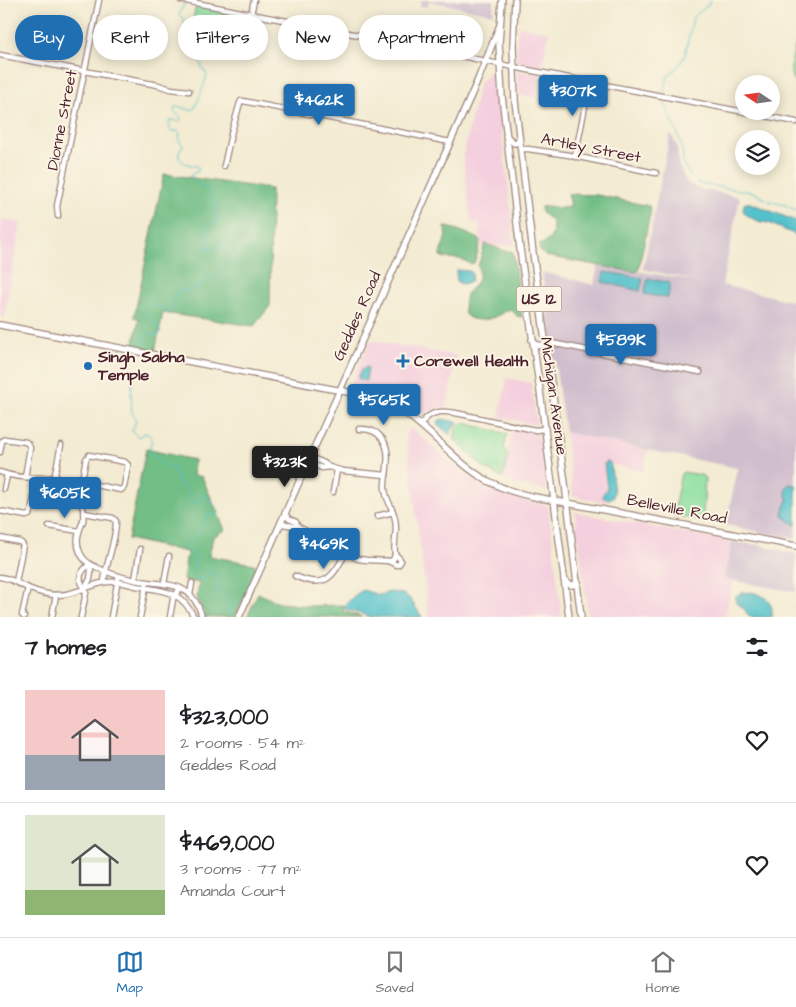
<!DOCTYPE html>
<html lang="en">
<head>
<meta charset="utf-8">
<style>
  :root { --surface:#fff; --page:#f6f6f6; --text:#202124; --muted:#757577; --line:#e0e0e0; --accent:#1f6fb2 }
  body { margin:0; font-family:"Architects Daughter",sans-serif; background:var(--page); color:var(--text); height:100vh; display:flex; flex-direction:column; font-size:19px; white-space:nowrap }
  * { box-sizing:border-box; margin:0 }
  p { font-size:16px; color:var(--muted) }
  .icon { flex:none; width:28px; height:28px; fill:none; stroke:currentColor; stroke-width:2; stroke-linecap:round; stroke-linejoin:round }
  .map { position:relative; height:617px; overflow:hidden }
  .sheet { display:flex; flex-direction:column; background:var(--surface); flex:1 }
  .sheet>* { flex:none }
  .guide { position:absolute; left:15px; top:15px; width:500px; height:45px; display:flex; gap:10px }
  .needle { width:32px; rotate:283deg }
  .buttons { position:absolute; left:735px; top:75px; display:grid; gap:10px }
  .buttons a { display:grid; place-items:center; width:45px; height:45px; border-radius:50%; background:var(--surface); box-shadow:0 2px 12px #0003; font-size:25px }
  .price { position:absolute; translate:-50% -42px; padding:0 11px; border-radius:5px; background:var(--accent); color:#fff; font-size:16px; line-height:32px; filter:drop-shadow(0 1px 2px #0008) }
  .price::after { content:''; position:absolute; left:50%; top:30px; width:15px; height:11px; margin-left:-8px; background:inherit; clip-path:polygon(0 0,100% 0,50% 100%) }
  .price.current { background:#222; color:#fff }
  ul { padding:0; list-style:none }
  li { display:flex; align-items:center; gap:15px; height:125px; padding:0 25px }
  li+li { border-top:1px solid var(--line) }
  li span { display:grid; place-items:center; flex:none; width:140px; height:100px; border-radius:0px; color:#555 }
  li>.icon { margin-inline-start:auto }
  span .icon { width:60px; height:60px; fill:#fffc; stroke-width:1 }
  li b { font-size:21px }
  h2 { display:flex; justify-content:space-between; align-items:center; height:60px; padding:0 25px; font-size:21px }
  .tag { padding:0 18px; border-radius:22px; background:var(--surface); box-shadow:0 2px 12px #0003; font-size:18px; line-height:45px }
  .tag.current { background:var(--accent); color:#fff }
  .tabs { display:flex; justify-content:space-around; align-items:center; height:70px; border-top:1px solid var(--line); background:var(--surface); font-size:14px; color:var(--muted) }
  .tabs a { display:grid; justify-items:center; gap:2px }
  .tabs .current { color:var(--accent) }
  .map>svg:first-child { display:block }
  .built { fill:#f4cfde }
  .industrial { fill:#d0bdce }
  .green { fill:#8ddfa0; stroke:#6c7f66 }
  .forest { fill:#72be86; stroke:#5e6e58 }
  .water { fill:#53c1ca; stroke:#4e707a }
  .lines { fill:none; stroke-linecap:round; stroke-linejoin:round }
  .stream { stroke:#53c1ca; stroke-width:1 }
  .minor-casing { stroke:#9e857e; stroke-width:7 }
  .major-casing { stroke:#9e857e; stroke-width:8 }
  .minor { stroke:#fff; stroke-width:4.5 }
  .major { stroke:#fff; stroke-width:5.5 }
  .poi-dot { fill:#1f6fb2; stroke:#fcf5e5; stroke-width:2 }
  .labels { text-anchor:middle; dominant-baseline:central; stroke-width:4; stroke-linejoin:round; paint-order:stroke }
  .shield { fill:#fcf5e5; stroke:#7f5f63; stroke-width:1 }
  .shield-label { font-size:15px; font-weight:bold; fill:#4a1f2b }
  .street-label { font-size:16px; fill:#4a1f2b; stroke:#fcf5e5 }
  .poi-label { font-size:16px; font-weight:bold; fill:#4a1f2b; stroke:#fcf5e5; text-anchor:start }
</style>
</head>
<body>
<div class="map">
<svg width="796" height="617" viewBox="0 0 796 617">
  <rect width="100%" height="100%" fill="#fcf5e5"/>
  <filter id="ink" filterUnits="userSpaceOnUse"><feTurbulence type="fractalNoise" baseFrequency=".02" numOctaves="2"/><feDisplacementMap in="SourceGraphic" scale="10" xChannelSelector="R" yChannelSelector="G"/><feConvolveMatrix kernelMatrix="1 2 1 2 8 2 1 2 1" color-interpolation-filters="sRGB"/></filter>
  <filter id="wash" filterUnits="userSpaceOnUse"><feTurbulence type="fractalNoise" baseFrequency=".0096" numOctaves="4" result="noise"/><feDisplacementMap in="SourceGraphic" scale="20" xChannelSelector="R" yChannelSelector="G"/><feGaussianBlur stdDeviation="1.12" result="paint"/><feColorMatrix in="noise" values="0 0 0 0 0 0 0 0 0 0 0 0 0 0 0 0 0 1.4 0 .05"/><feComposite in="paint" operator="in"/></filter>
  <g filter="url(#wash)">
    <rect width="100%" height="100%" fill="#f3ebd2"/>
    <g class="built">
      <path d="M518,26L549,32L542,67L516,62Z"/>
      <path d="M494,66L515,245L481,247L479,222L471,223L463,156L479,84Z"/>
      <path d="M517,71L540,74L536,98L520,95Z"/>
      <path d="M0,219L21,223L4,317H0Z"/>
      <path d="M370,340L457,356L446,407L419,414L382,393L351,385Z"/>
      <path d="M507,378L531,383L537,425L499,417Z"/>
      <path d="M411,428L452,463L478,484L498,494L548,506L562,617H429L406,433Z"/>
      <path d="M513,428L538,433L547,491L501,480Z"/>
      <path d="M565,432L648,450L643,471L603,463L607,503L573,496Z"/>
      <path d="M575,512L732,542L724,579L733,581L725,617H588Z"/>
    </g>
    <g class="industrial">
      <path d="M421,0H494L493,14L429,1L428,7L420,6Z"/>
      <path d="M670,135L672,136L677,146L679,166L686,181L696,188L740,197L722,285L796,302V539L726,525L738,468L648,450L565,432L542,272L594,285L598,265L703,282L643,269Z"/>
      <path d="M732,542L759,545L796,554V592L724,579Z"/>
    </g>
    <g class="green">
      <path d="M196,5L256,17L248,58L223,53L214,30L193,21Z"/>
      <path d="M796,43V84C786,73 793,57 796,43Z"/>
      <path d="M465,423L507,434L504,449L508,457L503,477H500L482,466L455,440V436L456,427L461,424Z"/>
      <path d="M684,472L701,475L705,478L703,521L673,515L680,478L681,474Z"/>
    </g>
    <g class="forest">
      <path d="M164,174L271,189L270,306L254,326L163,313L155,351L133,347L139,319L134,317Z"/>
      <path d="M568,194L597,195L649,206L651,210L638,271L635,272L546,256L540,251L539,245C552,239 553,237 553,222L541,212V207C551,204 561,211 571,206Z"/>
      <path d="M445,227C453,227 471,235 479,239L480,241L477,255L474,263L470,264C458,255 452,261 440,256C441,245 448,241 445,227Z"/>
      <path d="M485,244L505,251H511L513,252L522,317L517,316L510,309C504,312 494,318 488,319C482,321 468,320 465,314C463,309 465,299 466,294C475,286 482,278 478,266Z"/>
      <path d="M146,449L194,460L193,475L202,477L225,530L213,537L209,556L254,564L258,569L235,617H204V613L197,597L199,583L183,580L187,552L128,539Z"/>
      <path d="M258,593L279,603L309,606L344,605L343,611L362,617H247Z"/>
    </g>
    <g class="water">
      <path d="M449,35L463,36L464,38L463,44L460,45L447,42L446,36Z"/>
      <path d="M746,203H750L796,221V235L769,223L761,222L749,217L743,211L744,204Z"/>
      <path d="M457,270L470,271L472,274L471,281L463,284L457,282L456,272Z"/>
      <path d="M604,272L643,278L640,291L602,282Z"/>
      <path d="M648,278L670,283L668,298L644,294Z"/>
      <path d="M367,367L368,368L366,381L358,379C360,373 361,369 367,367Z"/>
      <path d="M442,419L458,422L453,428L450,435L436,423L438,421Z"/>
      <path d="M607,461L610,463L611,467L614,492L613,497C610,500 604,499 602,496L607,488L604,464Z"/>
      <path d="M789,484L796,485V526L783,516V511L788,500L786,496V488Z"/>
      <path d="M363,590L379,595L390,592L403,594L410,599L422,617H371L345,609L344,608C347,601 356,594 363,590Z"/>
      <path d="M752,592C767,597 773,600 772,617H750L744,609L736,603V596L741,593Z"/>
    </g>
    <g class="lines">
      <g class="stream">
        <path d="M664,92L668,76L679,66L685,55L693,17L706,7L711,0"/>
        <path d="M663,98L681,143L683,153V163L690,176"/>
        <path d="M698,183L707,185L753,192L769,201L785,205L796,210"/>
        <path d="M143,349L144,336L146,333H151L158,336L161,333C160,327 152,318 146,314C148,303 161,303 165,312L172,311L173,302L179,290L188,291L196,288L213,275L220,272L231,260L230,249L225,246L221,244L213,250H210L208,249C211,242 208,234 207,226L210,224L216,223L219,220L218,217L212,214C213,212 215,209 215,207C216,195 199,184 190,178L191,175L198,171L199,168C192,163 187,167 179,158V151L183,146L179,140L180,133L178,131H171L170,129L169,122C173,118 175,121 179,122L181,120L180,117L174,111L175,107C182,105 187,112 194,109C200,98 203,87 207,75L203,69L183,19L179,14L184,5L183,3"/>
        <path d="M141,356L140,357H128L125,363L126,366L132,369L134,373L131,391L132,412L136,421L132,431L138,437L145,433C157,437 149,443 150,451C151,455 157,457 159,460C161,462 162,465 164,467L167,468L171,466L173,467L179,483L186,488L192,503L195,504L197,503L203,494L219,510V513L217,516L208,512L203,526L189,541L186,547L195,558L194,575L196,578L200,579L212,573L215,572C223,579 216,583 216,591C218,592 221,593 224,595C230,599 229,610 230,617"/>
      </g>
    </g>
  </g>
  <g filter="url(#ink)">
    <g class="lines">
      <g class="minor-casing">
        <g id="minor">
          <path d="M181,0L404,44L528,70L796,122"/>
          <path d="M251,14L254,0"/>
          <path d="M0,55L158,85L171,89L189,91"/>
          <path d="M521,149H528L569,155L656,173"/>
          <path d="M575,157L590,81"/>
          <path d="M224,166L231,134L240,103L241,101H243L450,142"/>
          <path d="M58,216L57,206L99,0"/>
          <path d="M546,342L700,372"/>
          <path d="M420,425C425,418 431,413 439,412C449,411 460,414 470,416C490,420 510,425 530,429L536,430L544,429"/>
          <path d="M359,429C382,428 390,445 387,466C387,474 384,481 385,489C386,500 393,508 395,519C398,530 393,542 395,554L399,558L401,561L399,564L397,565L388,561"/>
          <path d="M0,452L2,441L5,439L26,442L29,445L30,448L25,477"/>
          <path d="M308,462L322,468L329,467L324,463L310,457"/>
          <path d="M329,467L343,471L386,475"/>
          <path d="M0,472C13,477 27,478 41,478C49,478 56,476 64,480C75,487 82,493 83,506C83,512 84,516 83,521C81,526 79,531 78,536C76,547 81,560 92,565C105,572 120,577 135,580C165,586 192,579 202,617"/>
          <path d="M45,479L55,483L69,489L83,507"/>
          <path d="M56,480L55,474L61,445"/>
          <path d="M4,489L7,475"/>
          <path d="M69,489L64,494L65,498L69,499L75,496"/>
          <path d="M76,490L86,483L121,490L124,487L128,465L125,462L89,455L86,459L82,479L86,483"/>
          <path d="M333,492L337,470"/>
          <path d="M0,511L26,516L29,515L31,512L38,478"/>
          <path d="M84,513L113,518L116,521C116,542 106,562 104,582"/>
          <path d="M377,516L393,512"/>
          <path d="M281,524C287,524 292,527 297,526L296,522L289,519L285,514"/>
          <path d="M49,526L79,531"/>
          <path d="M297,526L358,559L367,560L392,561L394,558L395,554"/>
          <path d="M0,538L20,542L23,545L16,582"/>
          <path d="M295,576C326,590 332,577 346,553"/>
          <path d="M0,577C11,578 18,584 28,588C37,592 48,595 58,595C74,595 87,586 102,583C114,580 125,583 136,586C163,591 180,589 194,617"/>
          <path d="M135,580L140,549"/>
          <path d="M164,583L169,556"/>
          <path d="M85,588C76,578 81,571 90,564"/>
          <path d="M190,595L192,583"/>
          <path d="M24,617L22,615L28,588"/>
          <path d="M52,617L56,595"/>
          <path d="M81,617L86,593L85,588L90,579L91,572L90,564"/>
          <path d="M111,617L118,579"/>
          <path d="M140,617L146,586"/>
          <path d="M170,617L173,599L180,588"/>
        </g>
      </g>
      <g class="major-casing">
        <g id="major">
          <path d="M502,0L499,43L502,96L520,249L540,391L569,617"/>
          <path d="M515,0L513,46L515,101L533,253L565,483L581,617"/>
          <path d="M506,136L514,143L518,142L519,139"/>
          <path d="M0,325L363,395C376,399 390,404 402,411C433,431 455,463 488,481C503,489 519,494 535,497L796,546"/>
          <path d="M532,340C536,346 541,348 546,342"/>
          <path d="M564,579C568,584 572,588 578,582"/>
          <path d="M239,617L477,82L500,25"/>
        </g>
      </g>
      <use href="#minor" class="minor"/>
      <use href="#major" class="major"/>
    </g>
  </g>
  <g class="poi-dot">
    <path d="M400.5 353.5h5v5h5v5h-5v5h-5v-5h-5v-5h5z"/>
    <circle cx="88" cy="366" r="5"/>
  </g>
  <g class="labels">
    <rect class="shield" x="516.5" y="286.5" width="45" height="25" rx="4"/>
    <g class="shield-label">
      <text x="539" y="299">US 12</text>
    </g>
    <g class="street-label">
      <text transform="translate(62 120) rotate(-79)">Dionne Street</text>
      <text transform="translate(591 148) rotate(11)">Artley Street</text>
      <text transform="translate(357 316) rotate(-66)">Geddes Road</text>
      <text transform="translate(554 396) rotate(82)">Michigan Avenue</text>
      <text transform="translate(677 509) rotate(11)">Belleville Road</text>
    </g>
    <g class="poi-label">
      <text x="98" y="357">Singh Sabha<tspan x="98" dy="18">Temple</tspan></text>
      <text x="414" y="361">Corewell Health</text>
    </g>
  </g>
</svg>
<div class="buttons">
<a><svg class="needle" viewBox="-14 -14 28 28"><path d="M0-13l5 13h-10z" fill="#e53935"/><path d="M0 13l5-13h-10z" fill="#757577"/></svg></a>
<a><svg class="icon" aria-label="layers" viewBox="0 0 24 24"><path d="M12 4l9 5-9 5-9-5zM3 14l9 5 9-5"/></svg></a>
</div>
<b class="price" style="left:573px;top:117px">$307K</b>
<b class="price" style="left:319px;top:126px">$462K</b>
<b class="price" style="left:621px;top:366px">$589K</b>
<b class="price" style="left:384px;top:426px">$565K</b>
<b class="price current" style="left:285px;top:488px">$323K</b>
<b class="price" style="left:65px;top:519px">$605K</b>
<b class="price" style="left:324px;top:570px">$469K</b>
<div class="guide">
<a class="tag current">Buy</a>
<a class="tag">Rent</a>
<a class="tag">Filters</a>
<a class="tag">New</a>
<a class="tag">Apartment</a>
</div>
</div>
<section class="sheet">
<h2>7 homes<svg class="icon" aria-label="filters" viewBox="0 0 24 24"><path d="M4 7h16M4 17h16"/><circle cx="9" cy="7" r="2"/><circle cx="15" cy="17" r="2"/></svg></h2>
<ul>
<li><span style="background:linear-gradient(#f6c9c9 65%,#9aa5b1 0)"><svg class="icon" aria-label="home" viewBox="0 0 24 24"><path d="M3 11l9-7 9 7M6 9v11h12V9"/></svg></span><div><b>$323,000</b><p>2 rooms · 54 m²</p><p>Geddes Road</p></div><svg class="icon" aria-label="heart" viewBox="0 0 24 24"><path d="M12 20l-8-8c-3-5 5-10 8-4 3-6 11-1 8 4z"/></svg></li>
<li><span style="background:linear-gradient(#dfe7d0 75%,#8fb573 0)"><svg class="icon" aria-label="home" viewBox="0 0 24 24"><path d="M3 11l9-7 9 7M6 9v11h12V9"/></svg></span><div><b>$469,000</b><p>3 rooms · 77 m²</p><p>Amanda Court</p></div><svg class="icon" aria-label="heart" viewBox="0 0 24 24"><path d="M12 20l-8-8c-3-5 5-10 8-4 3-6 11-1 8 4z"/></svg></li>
</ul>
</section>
<nav class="tabs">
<a class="current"><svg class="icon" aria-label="map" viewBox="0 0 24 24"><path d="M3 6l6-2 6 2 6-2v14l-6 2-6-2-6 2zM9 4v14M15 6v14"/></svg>Map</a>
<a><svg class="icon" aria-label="saved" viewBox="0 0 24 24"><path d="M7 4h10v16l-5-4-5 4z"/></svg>Saved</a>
<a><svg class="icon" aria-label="home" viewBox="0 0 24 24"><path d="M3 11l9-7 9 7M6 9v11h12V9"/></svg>Home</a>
</nav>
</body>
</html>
